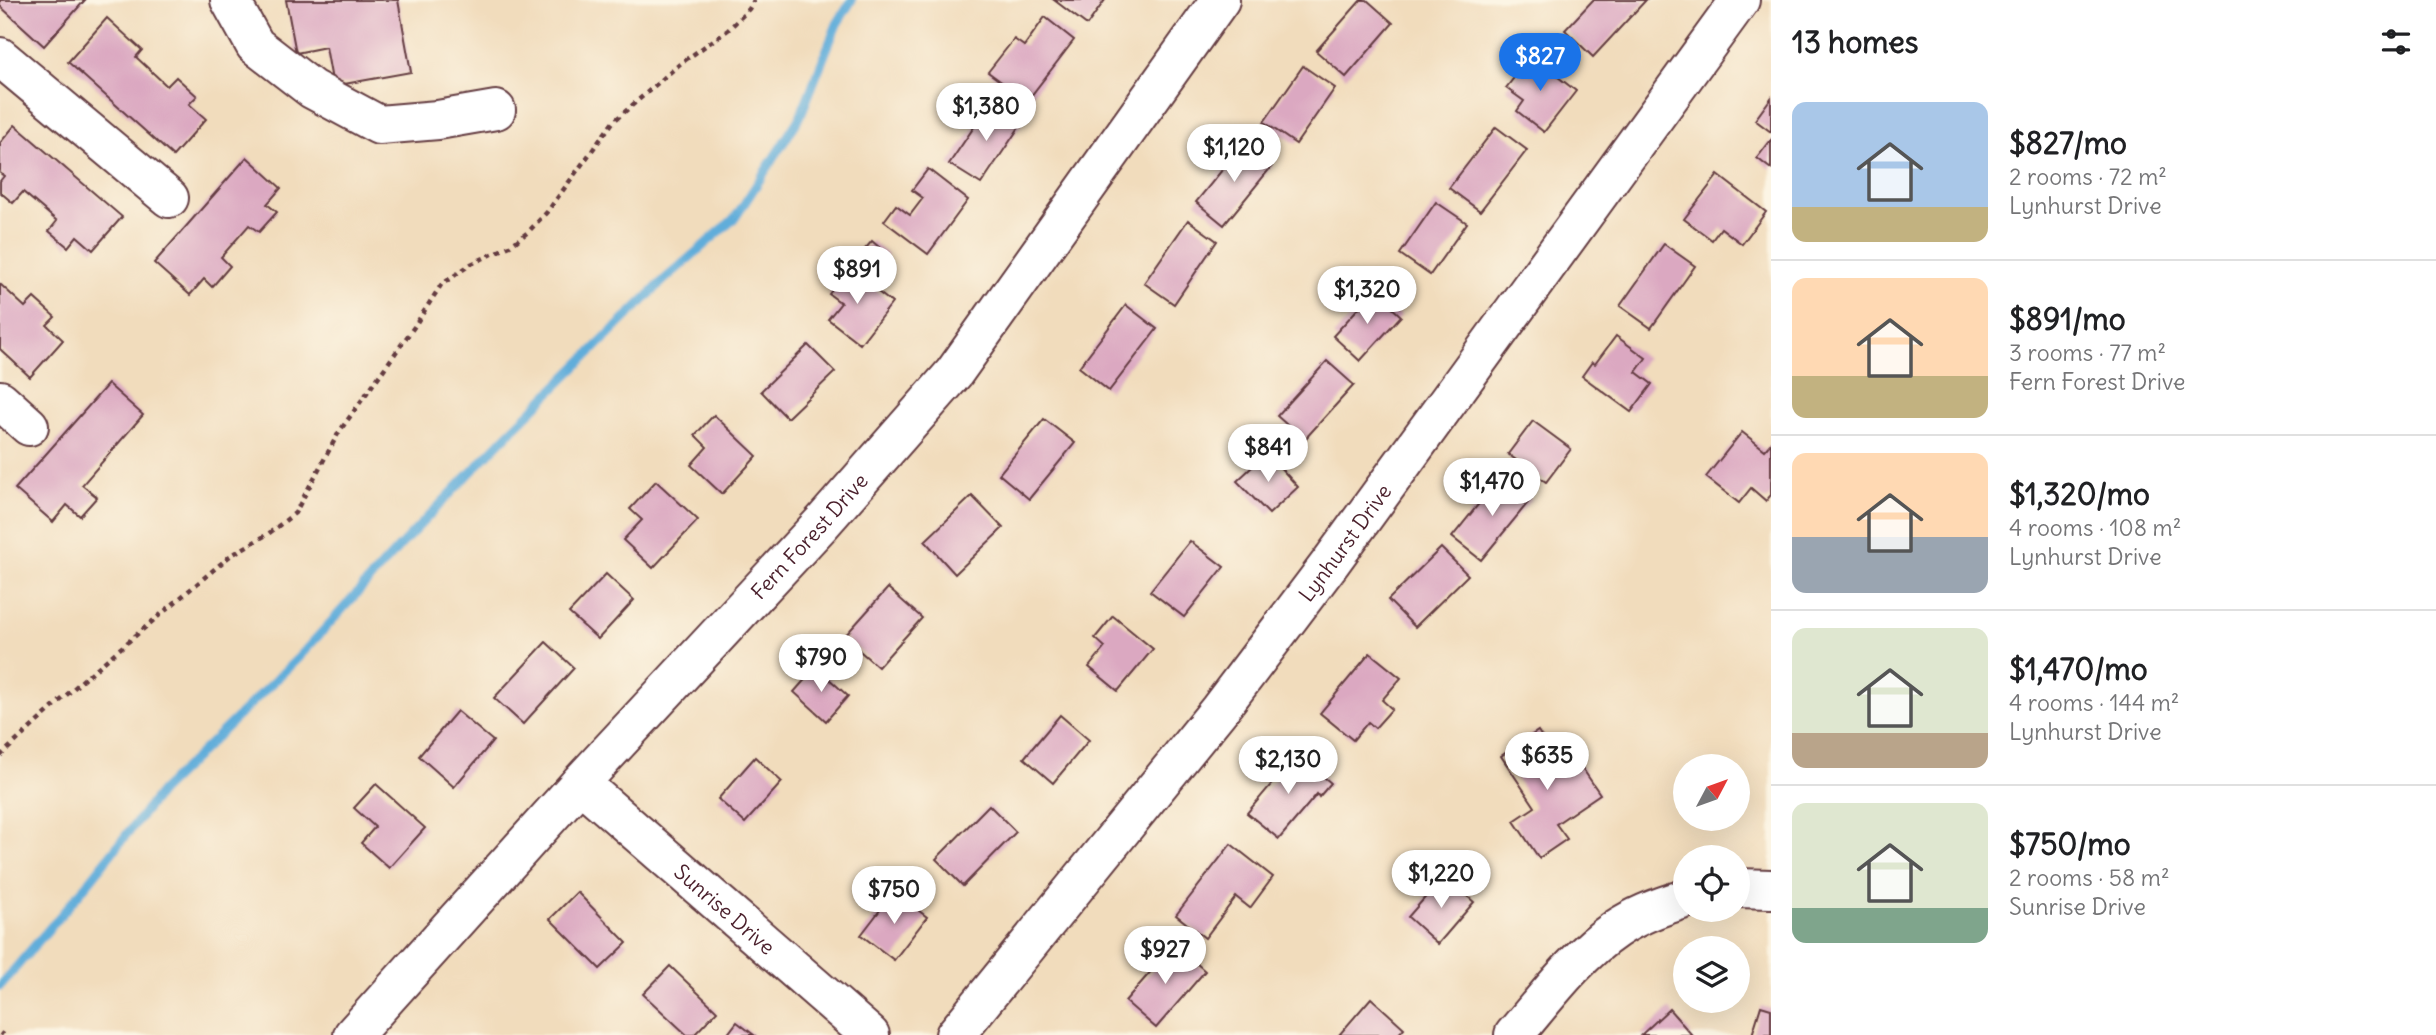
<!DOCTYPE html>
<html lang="en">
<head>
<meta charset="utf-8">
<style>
  :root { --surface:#fff; --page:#f2f2f2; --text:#202124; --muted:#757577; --line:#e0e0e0; --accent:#1a73e8 }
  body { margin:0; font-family:Delius,sans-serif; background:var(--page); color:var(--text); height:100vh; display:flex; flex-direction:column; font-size:26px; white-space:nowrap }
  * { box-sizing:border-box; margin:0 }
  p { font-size:23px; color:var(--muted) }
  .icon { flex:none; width:38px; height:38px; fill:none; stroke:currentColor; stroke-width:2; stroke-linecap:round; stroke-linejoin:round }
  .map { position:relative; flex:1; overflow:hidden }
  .sheet { display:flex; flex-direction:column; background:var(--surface); width:665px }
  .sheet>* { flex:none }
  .needle { width:46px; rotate:49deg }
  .buttons { position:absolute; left:1673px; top:754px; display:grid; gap:14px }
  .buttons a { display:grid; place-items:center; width:77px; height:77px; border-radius:50%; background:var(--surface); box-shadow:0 7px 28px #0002; font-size:35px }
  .price { position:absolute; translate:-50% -60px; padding:0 16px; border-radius:24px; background:#fff; color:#222; font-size:23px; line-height:46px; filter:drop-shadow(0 2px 4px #0008) }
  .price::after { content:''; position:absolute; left:50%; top:42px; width:21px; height:16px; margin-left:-10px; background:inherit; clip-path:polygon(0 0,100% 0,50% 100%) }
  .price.active { background:var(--accent); color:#fff }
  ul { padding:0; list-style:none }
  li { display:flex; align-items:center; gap:21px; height:175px; padding:0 21px }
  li+li { border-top:2px solid var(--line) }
  li span { display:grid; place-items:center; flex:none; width:196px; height:140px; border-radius:14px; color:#555 }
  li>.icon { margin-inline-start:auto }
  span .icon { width:84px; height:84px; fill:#fffc; stroke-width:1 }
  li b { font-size:30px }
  h2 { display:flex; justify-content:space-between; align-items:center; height:84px; padding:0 21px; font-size:30px }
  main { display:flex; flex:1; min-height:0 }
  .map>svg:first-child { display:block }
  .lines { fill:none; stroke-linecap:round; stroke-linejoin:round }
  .stream { stroke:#61adda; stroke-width:9 }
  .building { fill:#dba8c1 }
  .minor-casing { stroke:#633b41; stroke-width:42 }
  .path { stroke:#633b41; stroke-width:4.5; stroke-dasharray:5 5; stroke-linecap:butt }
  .minor { stroke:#fff; stroke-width:38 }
  .labels { text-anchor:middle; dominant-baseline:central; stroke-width:5; stroke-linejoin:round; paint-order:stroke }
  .street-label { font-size:21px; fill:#4a1f2b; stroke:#fcf5e5 }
</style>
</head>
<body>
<main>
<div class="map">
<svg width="1771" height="1035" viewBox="0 0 1771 1035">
  <rect width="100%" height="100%" fill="#fcf5e5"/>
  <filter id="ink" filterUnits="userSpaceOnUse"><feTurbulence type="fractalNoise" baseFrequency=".0143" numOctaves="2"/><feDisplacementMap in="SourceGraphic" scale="14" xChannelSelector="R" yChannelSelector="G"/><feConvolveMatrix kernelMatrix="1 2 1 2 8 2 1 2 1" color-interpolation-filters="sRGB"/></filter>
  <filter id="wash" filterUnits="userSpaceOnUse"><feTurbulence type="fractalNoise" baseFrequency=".00686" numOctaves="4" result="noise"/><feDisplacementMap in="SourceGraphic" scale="28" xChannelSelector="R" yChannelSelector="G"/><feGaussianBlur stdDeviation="1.57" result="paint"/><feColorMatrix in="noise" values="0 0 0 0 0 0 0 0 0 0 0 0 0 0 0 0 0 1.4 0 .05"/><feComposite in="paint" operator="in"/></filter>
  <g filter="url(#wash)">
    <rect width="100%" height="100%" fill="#f1dcbc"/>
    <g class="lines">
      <path class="stream" d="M0,986L84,888L161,791L299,657L401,545L502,440L664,280L735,218L800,117L837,24L852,0"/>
    </g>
    <g id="blocks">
      <g class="building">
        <path d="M0,0H85L44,46L0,6Z"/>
        <path d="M286,0H398L411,72L333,86L326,47L296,53Z"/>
        <path d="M1054,0H1105L1087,25Z"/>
        <path d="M1361,0H1367L1393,23L1346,77L1316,51Z"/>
        <path d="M1593,0H1646L1593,57L1565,30Z"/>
        <path d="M1045,17L1074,40L1027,101L988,72L1014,39L1024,46Z"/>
        <path d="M107,18L142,50L136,57L167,86L176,77L197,96L189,104L206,119L173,156L68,62Z"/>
        <path d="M1531,56L1576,91L1544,132L1517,111L1524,101L1506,88Z"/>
        <path d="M1303,66L1335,88L1296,144L1264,122Z"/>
        <path d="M1771,98V132L1755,120Z"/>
        <path d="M991,102L1022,123L981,184L949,164Z"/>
        <path d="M15,125L122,217L93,250L77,236L68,247L49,231L57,221L23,192L13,203L0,192V181L4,176L0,173V143Z"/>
        <path d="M1496,127L1527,150L1480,211L1449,188Z"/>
        <path d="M1771,140V169L1757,158Z"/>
        <path d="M1244,143L1272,166L1224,225L1196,202Z"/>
        <path d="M247,157L281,188L267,204L277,212L259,232L249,225L221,257L230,266L212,287L204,279L190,295L154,263Z"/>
        <path d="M928,169L968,200L928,254L884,221L896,205L910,215L923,198L912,190Z"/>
        <path d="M1718,175L1766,212L1742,244L1721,228L1712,240L1684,219Z"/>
        <path d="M1436,202L1467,223L1430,275L1400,254Z"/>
        <path d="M1188,220L1217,241L1174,304L1144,283Z"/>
        <path d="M872,241L888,255L871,277L854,262Z"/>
        <path d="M1664,244L1695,266L1651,328L1620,306Z"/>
        <path d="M849,269L892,303L860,344L828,319L841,303L829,294Z"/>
        <path d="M0,284L25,307L34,298L55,317L47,325L63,340L30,377L0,349Z"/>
        <path d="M1374,291L1401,316L1360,361L1333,336Z"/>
        <path d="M1126,305L1157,329L1109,391L1079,367Z"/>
        <path d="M1616,336L1646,358L1636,372L1652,384L1631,412L1582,376L1592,362L1595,364Z"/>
        <path d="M808,345L835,372L787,418L761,391Z"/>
        <path d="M1327,361L1354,385L1304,440L1277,416Z"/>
        <path d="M108,384L143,415L82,485L97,497L80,516L67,505L53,522L15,489Z"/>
        <path d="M714,415L757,456L722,494L691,465L707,447L695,435Z"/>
        <path d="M1044,419L1075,443L1029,499L999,474Z"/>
        <path d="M1533,421L1571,449L1546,482L1508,454Z"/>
        <path d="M1742,432L1765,450L1771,443V495L1766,501L1751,488L1739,503L1706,477Z"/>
        <path d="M1267,453L1298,487L1269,514L1237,481Z"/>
        <path d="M1502,475L1531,499L1481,560L1452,537Z"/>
        <path d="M656,481L698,520L653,568L623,540L642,520L630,509Z"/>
        <path d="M972,496L1003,528L955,574L925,541Z"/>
        <path d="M1190,541L1224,567L1184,617L1150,591Z"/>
        <path d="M1441,548L1468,575L1415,627L1388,600Z"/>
        <path d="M606,574L634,600L598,639L569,613Z"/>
        <path d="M888,588L922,618L878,667L844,637Z"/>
        <path d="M1113,616L1153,649L1118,691L1089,667L1105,647L1095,638Z"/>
        <path d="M546,642L574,668L523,724L494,698Z"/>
        <path d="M1370,653L1401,678L1382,700L1392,709L1375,728L1368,722L1353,740L1320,713Z"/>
        <path d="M816,667L848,696L826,721L794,692Z"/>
        <path d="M457,711L493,741L454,787L419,756Z"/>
        <path d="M1060,715L1089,740L1053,783L1024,758Z"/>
        <path d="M1538,731L1564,771L1578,762L1600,794L1556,824L1567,839L1539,858L1514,821L1535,807L1501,756Z"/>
        <path d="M1297,754L1331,783L1319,797L1317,794L1279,839L1247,813Z"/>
        <path d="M755,757L782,782L745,823L718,799Z"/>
        <path d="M376,784L425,828L389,868L361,843L375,827L354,808Z"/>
        <path d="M989,805L1016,832L963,886L936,859Z"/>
        <path d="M1231,844L1273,877L1250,908L1236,897L1205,938L1176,915Z"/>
        <path d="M1444,876L1474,902L1438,944L1408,917Z"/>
        <path d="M577,892L627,943L600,969L550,919Z"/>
        <path d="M894,892L927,917L894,960L861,935Z"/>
        <path d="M1175,944L1205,971L1156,1028L1125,1001Z"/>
        <path d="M670,966L717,1011L694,1035H687L643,994Z"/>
        <path d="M1371,998L1404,1028L1398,1035H1339Z"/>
        <path d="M1761,1006L1771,1009V1035H1752Z"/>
        <path d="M1669,1009L1692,1035H1641Z"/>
        <path d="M737,1022L754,1035H727Z"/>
      </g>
    </g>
  </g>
  <g filter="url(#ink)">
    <use href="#blocks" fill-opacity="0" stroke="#633b41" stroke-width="2"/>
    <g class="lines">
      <g class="minor-casing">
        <g id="minor">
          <path d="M230,0L255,45L312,89L379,125L438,120L496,110"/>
          <path d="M0,57L169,198"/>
          <path d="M0,400L29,426"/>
          <path id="s1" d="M580,783L870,1035"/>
          <path d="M1738,888L1771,889"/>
          <path id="s2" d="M353,1035L580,783L822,523L954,373L1220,0"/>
          <path id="s3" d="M955,1035L1219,710L1331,562L1740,0"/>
          <path d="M1514,1035C1545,999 1576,956 1616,929C1637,915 1661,906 1685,899"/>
        </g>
      </g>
      <g class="path">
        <path d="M0,756L84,679L230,556L268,534L295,513L339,432L414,327L441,285L471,264L510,246L528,232L547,212L613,122L681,63L728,30L749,9L754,0"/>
        <path d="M0,1033L3,1035"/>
      </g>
      <use href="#minor" class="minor"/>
    </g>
  </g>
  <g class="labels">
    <g class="street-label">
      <text stroke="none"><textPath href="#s2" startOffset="676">Fern Forest Drive</textPath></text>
      <text stroke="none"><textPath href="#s3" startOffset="628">Lynhurst Drive</textPath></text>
      <text stroke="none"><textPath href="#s1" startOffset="192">Sunrise Drive</textPath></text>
    </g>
  </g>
</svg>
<div class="buttons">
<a><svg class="needle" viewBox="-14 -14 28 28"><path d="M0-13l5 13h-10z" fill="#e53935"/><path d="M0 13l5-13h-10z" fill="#757577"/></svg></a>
<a><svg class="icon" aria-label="locate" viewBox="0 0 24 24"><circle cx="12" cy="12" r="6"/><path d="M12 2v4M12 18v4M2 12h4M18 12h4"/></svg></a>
<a><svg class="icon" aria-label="layers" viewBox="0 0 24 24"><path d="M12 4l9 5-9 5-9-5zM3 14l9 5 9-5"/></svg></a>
</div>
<b class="price active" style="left:1540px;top:93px">$827</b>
<b class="price" style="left:986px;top:143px">$1,380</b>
<b class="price" style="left:1234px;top:184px">$1,120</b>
<b class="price" style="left:857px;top:306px">$891</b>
<b class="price" style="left:1367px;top:326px">$1,320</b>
<b class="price" style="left:1268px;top:484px">$841</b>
<b class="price" style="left:1492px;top:518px">$1,470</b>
<b class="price" style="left:821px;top:694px">$790</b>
<b class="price" style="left:1547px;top:792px">$635</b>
<b class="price" style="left:1288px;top:796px">$2,130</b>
<b class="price" style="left:1441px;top:910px">$1,220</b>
<b class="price" style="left:894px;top:926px">$750</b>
<b class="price" style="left:1165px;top:986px">$927</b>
</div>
<section class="sheet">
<h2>13 homes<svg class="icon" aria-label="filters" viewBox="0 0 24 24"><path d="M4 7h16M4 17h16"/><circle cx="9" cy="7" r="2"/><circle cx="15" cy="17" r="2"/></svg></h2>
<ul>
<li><span style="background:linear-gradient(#a9c7e8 75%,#c2b280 0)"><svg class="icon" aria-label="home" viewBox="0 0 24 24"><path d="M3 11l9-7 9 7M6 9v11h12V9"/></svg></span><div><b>$827/mo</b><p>2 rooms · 72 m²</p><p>Lynhurst Drive</p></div></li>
<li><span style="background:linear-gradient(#ffd9b3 70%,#c2b280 0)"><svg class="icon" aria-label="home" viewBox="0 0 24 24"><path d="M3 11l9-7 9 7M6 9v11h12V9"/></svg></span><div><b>$891/mo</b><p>3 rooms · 77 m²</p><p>Fern Forest Drive</p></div></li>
<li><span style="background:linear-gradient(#ffd9b3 60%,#9aa5b1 0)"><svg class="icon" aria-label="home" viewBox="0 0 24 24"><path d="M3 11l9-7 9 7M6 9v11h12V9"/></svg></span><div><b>$1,320/mo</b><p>4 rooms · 108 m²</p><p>Lynhurst Drive</p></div></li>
<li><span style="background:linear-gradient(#dfe7d0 75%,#b9a48a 0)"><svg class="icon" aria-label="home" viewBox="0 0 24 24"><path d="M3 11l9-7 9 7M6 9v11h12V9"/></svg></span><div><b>$1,470/mo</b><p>4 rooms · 144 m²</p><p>Lynhurst Drive</p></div></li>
<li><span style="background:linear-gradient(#dfe7d0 75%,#7fa58c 0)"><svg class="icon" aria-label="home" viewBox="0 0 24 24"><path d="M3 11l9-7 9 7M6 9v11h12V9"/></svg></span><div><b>$750/mo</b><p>2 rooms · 58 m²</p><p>Sunrise Drive</p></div></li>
</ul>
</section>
</main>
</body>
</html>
